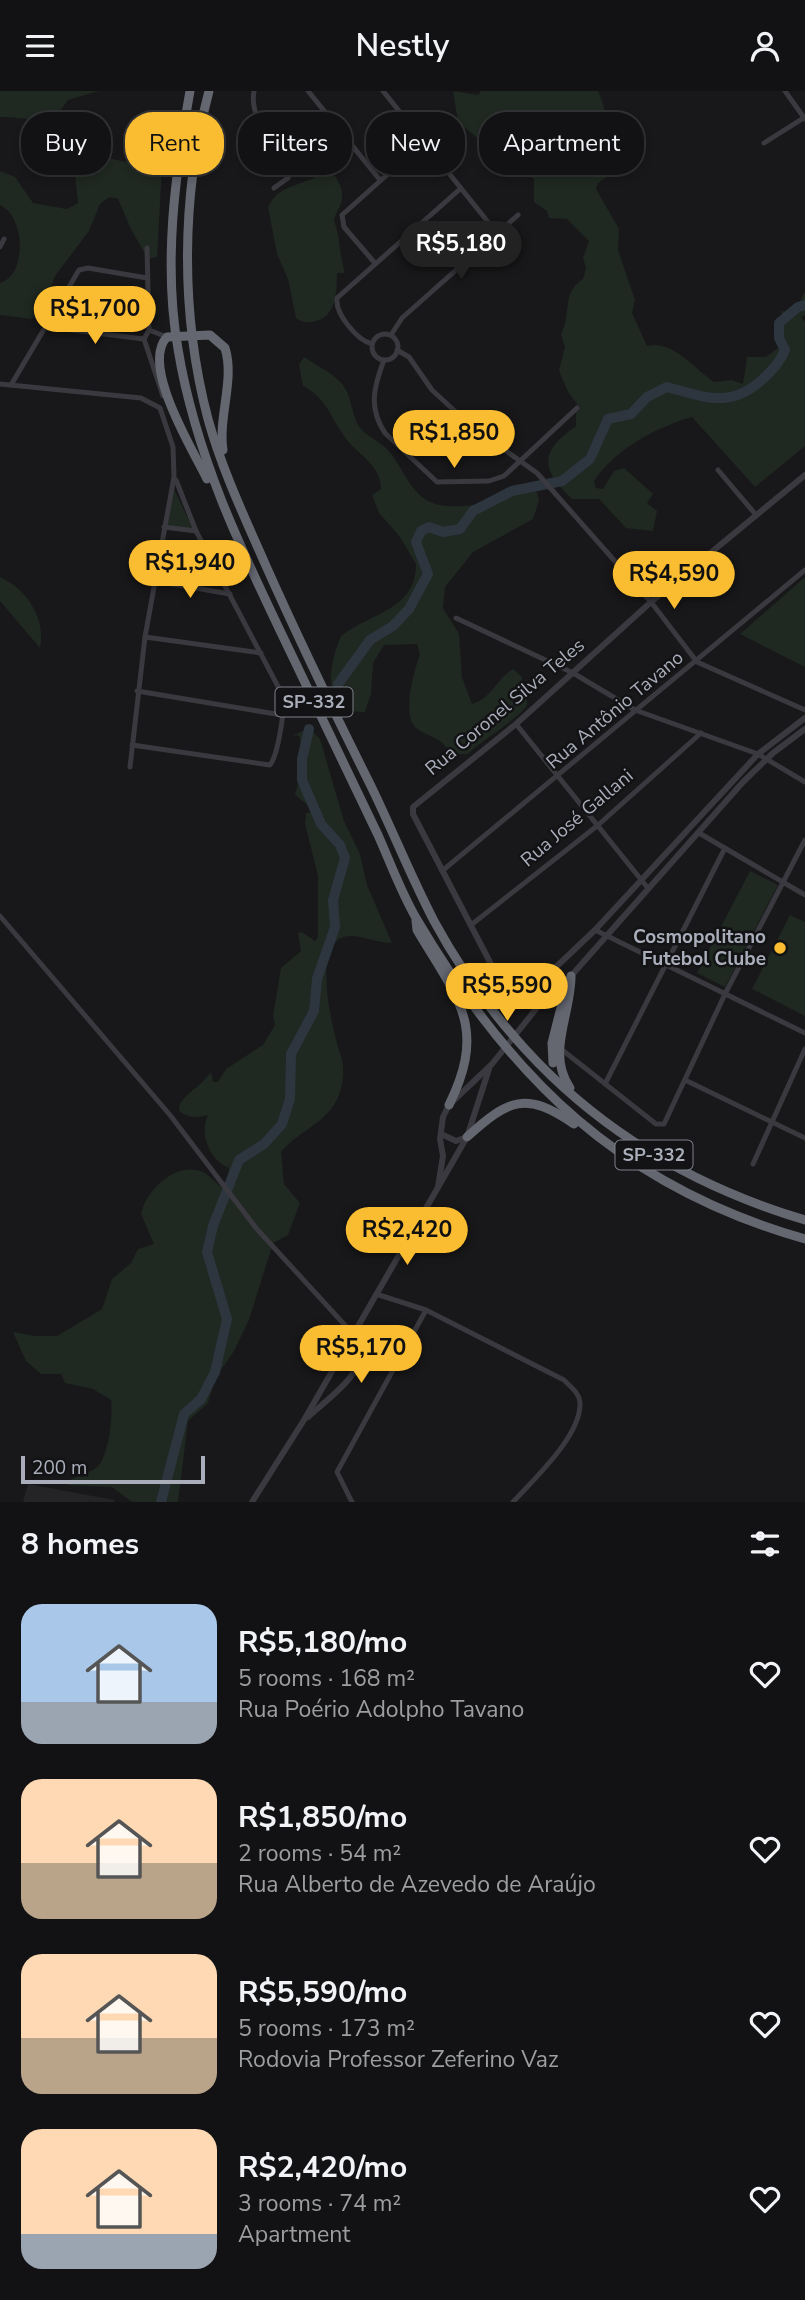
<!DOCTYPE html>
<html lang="en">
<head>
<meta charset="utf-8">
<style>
  :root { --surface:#121214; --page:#1f2022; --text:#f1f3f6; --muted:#9c9ea0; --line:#313234; --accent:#fabc30 }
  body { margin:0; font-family:"Nunito Sans",sans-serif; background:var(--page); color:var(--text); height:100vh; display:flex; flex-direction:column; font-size:26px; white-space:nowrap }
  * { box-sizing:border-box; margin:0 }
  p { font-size:23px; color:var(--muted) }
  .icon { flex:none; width:38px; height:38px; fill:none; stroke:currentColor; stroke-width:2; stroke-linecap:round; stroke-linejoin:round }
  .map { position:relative; height:1411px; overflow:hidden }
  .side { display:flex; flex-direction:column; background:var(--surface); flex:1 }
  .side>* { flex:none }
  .hud { position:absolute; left:21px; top:21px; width:763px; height:63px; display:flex; gap:14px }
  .scale { position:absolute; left:21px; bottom:18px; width:184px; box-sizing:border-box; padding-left:7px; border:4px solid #a9aeba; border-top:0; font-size:19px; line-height:24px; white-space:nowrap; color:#a9aeba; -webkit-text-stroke:5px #131315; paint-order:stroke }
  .price { position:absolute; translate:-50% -60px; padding:0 16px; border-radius:24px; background:var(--accent); color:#111; font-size:23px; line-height:46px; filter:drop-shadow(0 2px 4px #0008) }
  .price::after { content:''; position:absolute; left:50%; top:42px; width:21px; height:16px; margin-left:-10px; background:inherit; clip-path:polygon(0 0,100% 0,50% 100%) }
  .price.selected { background:#222; color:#fff }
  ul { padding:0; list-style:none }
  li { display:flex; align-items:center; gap:21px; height:175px; padding:0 21px }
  li span { display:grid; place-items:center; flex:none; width:196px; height:140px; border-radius:21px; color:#555 }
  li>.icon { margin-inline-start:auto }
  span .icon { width:84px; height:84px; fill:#fffc; stroke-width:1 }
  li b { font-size:30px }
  h2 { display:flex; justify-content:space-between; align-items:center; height:84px; padding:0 21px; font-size:30px }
  .tag { padding:0 24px; border-radius:28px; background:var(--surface); box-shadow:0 4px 10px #0003,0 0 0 2px var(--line); font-size:24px; line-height:63px }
  .tag.selected { background:var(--accent); color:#111 }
  header { display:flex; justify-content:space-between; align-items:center; height:91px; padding:0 21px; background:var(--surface); font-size:32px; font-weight:600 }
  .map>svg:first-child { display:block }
  .built { fill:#242427 }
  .green { fill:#1f2821 }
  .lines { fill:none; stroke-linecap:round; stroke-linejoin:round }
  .river { stroke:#2d363f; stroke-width:10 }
  .minor { stroke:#39393f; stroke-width:5 }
  .tertiary { stroke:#39393f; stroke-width:6 }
  .motorway { stroke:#646770; stroke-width:9 }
  .poi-dot { fill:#fabc30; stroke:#131315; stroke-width:2.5 }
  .labels { text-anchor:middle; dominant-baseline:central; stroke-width:5; stroke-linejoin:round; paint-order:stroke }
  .shield { fill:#131315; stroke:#7c8088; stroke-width:2 }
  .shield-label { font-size:18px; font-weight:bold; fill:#a9aeba }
  .street-label { font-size:19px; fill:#a9aeba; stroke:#131315 }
  .poi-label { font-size:19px; font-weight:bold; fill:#a9aeba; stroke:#131315; text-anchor:end }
</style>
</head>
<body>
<header><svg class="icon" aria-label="menu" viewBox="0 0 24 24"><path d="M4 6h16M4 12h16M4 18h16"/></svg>Nestly<svg class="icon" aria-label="person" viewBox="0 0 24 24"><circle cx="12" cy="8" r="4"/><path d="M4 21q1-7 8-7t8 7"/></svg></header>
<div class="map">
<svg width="805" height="1411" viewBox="0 0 805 1411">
  <rect width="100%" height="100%" fill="#18181a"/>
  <path class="built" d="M28,1393L114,1409V1411H23Z"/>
  <g class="green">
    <path d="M0,0H99L68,9L53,30C34,30 20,26 0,26Z"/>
    <path d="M453,0L478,4L481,0H598C610,27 611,56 607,86L598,92L596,98L619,138L618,159L635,209L632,222L647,255C672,248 696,279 714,291L732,289L743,293L747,266H766L783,253L781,234L784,232L781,220L795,221L805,200V224L801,226L805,231V355L755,396L692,326C657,336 615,358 594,390L596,397L603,398L614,380L624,377L653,403L647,412L657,420L653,440L626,437L599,408H572C542,379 537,362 576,335V319L580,317L568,301L559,280L565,256L561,243C572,222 561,202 583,188L586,177L583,167L589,150L567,128L549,127L547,120L534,111V88C519,77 502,81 493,60L496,54L476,46L458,31Z"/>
    <path d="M100,63C120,74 143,69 162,77L157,166L148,168L131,138L118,108L109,106L100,113L89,140L55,185L40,223L31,228L0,224V192C28,183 25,125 0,114V80L15,86L33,112L67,118L78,112L74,72L81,65Z"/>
    <path d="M329,75C334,86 344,94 342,108C341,116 335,122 334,130C341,148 339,165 345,182H337C337,202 336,228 312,231C305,232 302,231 296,227L288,188L277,163L268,116C281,88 315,96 329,75Z"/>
    <path d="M304,266C317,275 332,281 343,294C352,306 351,321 358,334C363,343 379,350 387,358C403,375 408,400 430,411C445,418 474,416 488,409C496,406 503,398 511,396C521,394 529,397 537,401L539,410L533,428L473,461L445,496L443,517L459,543L462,586L472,613C492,607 496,588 513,578L522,586C522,596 528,603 527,613C526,623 479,651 468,663H450C442,644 427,647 415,636C402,623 414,579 420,564L417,553L384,554L373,572L371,603L365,621C319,621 329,573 341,545C370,522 416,519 416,473L400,446L379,422L372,404L381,398C381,373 357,364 344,345C330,325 326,307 303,295L299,274Z"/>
    <path d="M174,398L193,438L167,434Z"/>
    <path d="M0,486C27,498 46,528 40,557L0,510Z"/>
    <path d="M805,486V576L740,543Z"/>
    <path d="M302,640L313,641L320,648L344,730L360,763L367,794L392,852C378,852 363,845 351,845C307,844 334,945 341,965C344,973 344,988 341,997C333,1031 301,1037 281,1061L284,1093L300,1112L288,1144L273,1152L249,1229L234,1260L215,1288L208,1312L188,1330L178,1411H132L112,1396L67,1394L68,1390C76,1385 93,1381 98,1375C109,1364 113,1324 111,1309L93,1298L65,1292L61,1283H41L26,1270L13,1241L34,1245H57L102,1218L112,1188L131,1172L138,1158L154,1153L141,1123C146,1099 176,1070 203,1081C209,1084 215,1091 220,1095L226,1093L229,1077C209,1069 199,1042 208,1024C198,1027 190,1027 180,1021L179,1015C188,999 201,996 211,981L213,991H218L226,978L263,954L275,934L273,925L281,877L301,860L298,842L302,841L315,850L318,846V785L305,732L306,722L317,721L295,704L301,681L300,647L298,644L291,646Z"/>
    <path d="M750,780L778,794L725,896L697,882Z"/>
    <path d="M790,824L805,831V925L752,898Z"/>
  </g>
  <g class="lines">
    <g class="river">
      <path d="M338,593L370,549L393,535L409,518L428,483L416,451L421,440L429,436L443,441L460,438L473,420L512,400L562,390L590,368L608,328L631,323L647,306L667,296C707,307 732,318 765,286C774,277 780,271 785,259L779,247V232L798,216L805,214"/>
      <path d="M161,1411L184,1323L201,1308L215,1281L227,1228L207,1161L213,1135L239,1069L264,1053L282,1033L290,1008L291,963L314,920L317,888L335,836L333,809L345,767L340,754L321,733L302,689V668L309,638"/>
    </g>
    <g class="minor">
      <path d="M254,0C248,33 280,48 290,76L288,87L274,97"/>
      <path d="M308,0L380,89"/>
      <path d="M383,0L496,141"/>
      <path d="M785,0L805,28"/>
      <path d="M764,52L805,26"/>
      <path d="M0,156L4,148"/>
      <path d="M374,171L344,136L342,124L444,33"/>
      <path d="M48,236L144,248"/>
      <path d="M149,239L167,246"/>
      <circle cx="385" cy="256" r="13"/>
      <path d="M391,244L402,227L518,124"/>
      <path d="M144,248L149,239L147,157"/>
      <path d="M144,248L163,305"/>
      <path d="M372,253C357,249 335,223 337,207L460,98"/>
      <path d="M397,259L409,266L432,299L471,335L537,382L651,511L697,571L805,619"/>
      <path d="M384,269C374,295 368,317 385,342L437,391L489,390L504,385L577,317"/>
      <path d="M0,293L141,307L160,317L173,356L174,386L145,546L130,676"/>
      <path d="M11,294L79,179L88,177L147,187"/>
      <path d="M718,379L756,424"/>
      <path d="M164,436L196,440"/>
      <path d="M155,490L230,503"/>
      <path d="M456,527L573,582L635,619L758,663L805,691"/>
      <path d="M145,546L261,562"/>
      <path d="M137,600L282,624"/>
      <path d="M516,633L647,796"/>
      <path d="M132,654L270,674C278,664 285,619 283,605L196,440L176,389"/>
      <path d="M699,742L805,804"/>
      <path d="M442,780L805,479"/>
      <path d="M0,825L170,1024L256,1137L353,1243"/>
      <path d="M471,834L597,735L701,642"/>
      <path d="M595,839L805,942"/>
      <path d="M561,958L656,1033H664L725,903L805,749"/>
      <path d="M685,989L805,1047"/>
      <path d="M605,993L725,757"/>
      <path d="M753,1073L805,958"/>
      <path d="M376,1203L426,1219L564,1289C571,1296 579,1302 580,1311C582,1344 534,1388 513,1411"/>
      <path d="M352,1411L337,1381L426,1219"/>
    </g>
    <g class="tertiary">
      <path d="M556,876L511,884L493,877L413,723V716L516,633L651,511L805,384"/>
      <path d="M545,907L556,876L595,839L758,663L805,627"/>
      <path d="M441,1043L456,1050L467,1046"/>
      <path d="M438,1096L443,1065L440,1048L443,1026L449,1014L492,973L544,908L571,885L743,691L773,662L805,638"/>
      <path d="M308,1326C327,1308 366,1283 361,1253L353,1243"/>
      <path d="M252,1411L304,1329L467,1046L489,978"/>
    </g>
    <g class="motorway">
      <path d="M190,0C175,84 163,173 178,258C198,380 256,488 308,598C331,647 355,695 378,744C390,771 401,801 416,827C511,989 622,1096 805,1148"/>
      <path d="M209,0C181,105 180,222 208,328C222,379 245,427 266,475C299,549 334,621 370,693C392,738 411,786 434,830C459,876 491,921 526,959C602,1042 698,1097 805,1129"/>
      <path d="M207,388C193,359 140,274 167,246L210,244L225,257C235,288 218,326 223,359"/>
      <path d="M416,830L417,839C457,907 488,935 449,1014"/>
      <path d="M473,887L499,899L550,885"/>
      <path d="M553,972L552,952L566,897"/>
      <path d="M570,997C546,962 571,924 571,885"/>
      <path d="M467,1046C509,1008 526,1000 574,1033"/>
    </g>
  </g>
  <circle class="poi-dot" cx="780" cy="857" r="7"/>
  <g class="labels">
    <g class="shield">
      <rect x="275.5" y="596.5" width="77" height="29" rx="5"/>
      <rect x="615.5" y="1049.5" width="77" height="29" rx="5"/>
    </g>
    <g class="shield-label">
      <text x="314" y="611">SP-332</text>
      <text x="654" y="1064">SP-332</text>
    </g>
    <g class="street-label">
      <text transform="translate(505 616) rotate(-40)">Rua Coronel Silva Teles</text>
      <text transform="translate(615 619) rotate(-40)">Rua Antônio Tavano</text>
      <text transform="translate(577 727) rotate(-40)">Rua José Gallani</text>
    </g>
    <g class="poi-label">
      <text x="766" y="846">Cosmopolitano<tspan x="766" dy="22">Futebol Clube</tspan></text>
    </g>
  </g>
</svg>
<div class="scale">200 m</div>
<b class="price selected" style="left:461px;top:190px">R$5,180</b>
<b class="price" style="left:95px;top:255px">R$1,700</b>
<b class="price" style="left:454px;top:379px">R$1,850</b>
<b class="price" style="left:190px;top:509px">R$1,940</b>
<b class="price" style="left:674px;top:520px">R$4,590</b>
<b class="price" style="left:507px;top:932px">R$5,590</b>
<b class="price" style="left:407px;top:1176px">R$2,420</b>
<b class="price" style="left:361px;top:1294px">R$5,170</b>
<div class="hud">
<a class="tag">Buy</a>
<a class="tag selected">Rent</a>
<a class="tag">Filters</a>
<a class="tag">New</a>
<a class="tag">Apartment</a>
</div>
</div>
<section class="side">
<h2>8 homes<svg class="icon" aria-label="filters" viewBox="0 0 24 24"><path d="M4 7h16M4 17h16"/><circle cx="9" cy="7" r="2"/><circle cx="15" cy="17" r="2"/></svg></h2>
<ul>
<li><span style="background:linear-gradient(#a9c7e8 70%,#9aa5b1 0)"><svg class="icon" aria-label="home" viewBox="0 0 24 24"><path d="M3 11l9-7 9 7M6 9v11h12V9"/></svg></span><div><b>R$5,180/mo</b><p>5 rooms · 168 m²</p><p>Rua Poério Adolpho Tavano</p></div><svg class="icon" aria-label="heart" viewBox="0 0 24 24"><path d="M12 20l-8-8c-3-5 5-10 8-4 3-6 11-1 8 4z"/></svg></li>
<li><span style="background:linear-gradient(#ffd9b3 60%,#b9a48a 0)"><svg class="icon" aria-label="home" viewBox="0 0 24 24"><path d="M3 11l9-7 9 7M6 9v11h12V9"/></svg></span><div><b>R$1,850/mo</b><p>2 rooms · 54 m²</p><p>Rua Alberto de Azevedo de Araújo</p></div><svg class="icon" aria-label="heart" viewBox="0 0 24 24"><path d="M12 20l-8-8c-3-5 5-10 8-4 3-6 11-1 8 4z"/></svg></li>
<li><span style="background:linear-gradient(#ffd9b3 60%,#b9a48a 0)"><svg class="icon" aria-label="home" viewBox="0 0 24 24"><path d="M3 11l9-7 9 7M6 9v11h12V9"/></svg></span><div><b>R$5,590/mo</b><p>5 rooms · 173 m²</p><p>Rodovia Professor Zeferino Vaz</p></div><svg class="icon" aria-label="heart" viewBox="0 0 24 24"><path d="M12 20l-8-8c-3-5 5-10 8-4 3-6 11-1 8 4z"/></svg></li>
<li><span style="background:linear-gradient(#ffd9b3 75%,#9aa5b1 0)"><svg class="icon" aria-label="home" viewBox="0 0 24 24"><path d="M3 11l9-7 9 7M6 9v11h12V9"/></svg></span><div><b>R$2,420/mo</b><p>3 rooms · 74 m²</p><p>Apartment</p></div><svg class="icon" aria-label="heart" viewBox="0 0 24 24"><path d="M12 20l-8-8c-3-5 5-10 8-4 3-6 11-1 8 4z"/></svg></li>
</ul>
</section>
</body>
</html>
